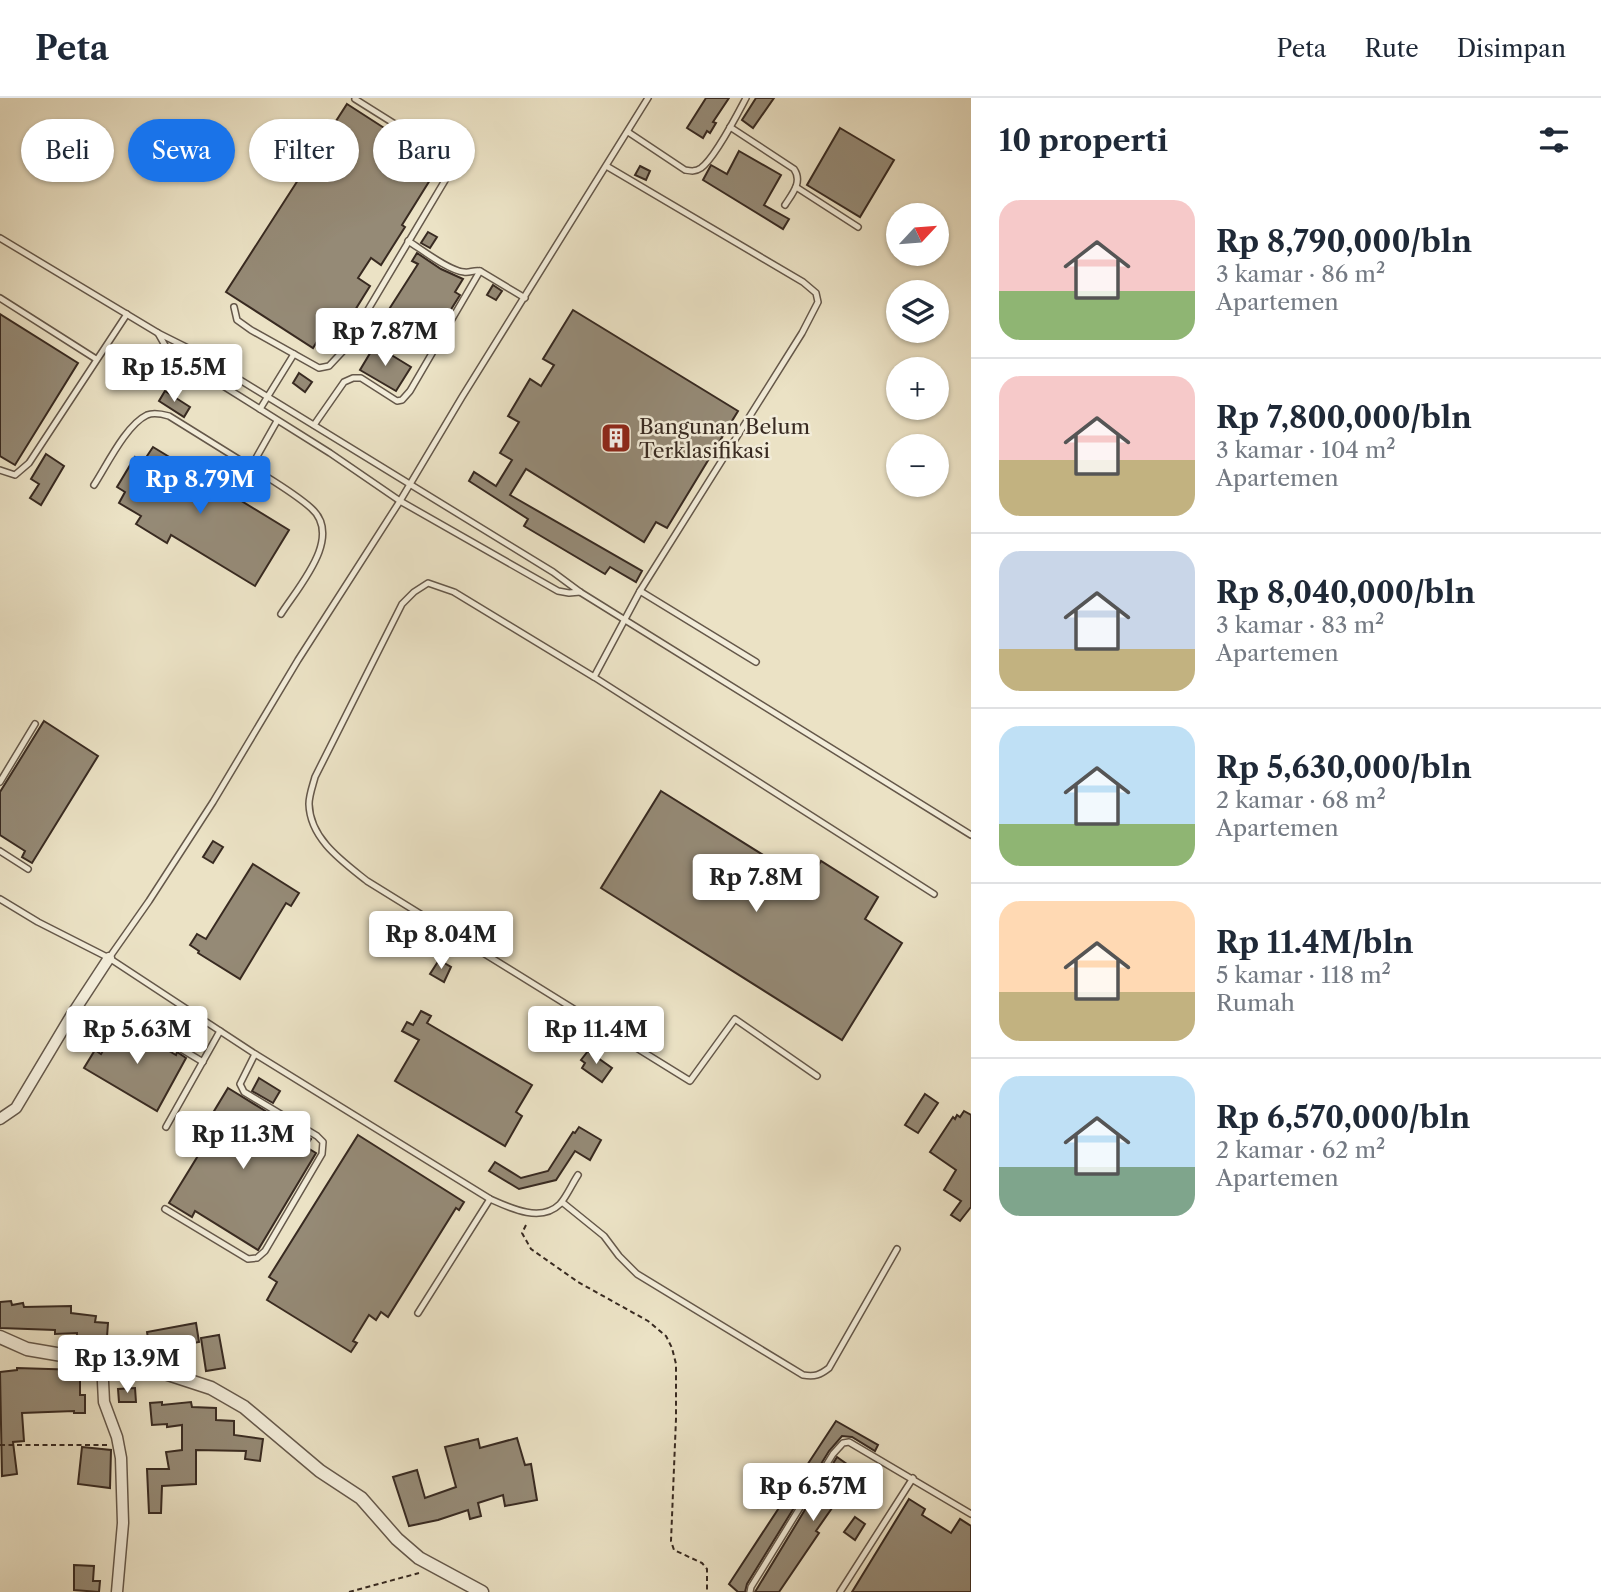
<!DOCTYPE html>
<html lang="id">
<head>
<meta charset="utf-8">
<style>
  :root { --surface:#fff; --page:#f6f6f7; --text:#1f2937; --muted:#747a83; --line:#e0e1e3; --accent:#1a73e8 }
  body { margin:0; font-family:"Libre Caslon Text",serif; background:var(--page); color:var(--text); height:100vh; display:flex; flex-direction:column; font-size:26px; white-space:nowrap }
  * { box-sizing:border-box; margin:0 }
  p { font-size:23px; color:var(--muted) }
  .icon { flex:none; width:38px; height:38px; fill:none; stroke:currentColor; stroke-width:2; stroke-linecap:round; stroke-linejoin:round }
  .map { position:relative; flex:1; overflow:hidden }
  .sheet { display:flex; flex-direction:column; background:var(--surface); width:630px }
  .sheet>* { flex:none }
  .guide { position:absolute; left:21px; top:21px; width:665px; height:63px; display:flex; gap:14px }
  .needle { width:46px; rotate:64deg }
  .fabs { position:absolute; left:886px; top:105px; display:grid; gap:14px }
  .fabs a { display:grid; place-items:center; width:63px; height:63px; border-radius:50%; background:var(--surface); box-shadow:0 2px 5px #0004; font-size:35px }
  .price { position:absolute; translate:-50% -60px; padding:0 16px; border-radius:7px; background:#fff; color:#222; font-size:23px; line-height:46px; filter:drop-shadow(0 2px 4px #0008) }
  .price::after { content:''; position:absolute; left:50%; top:42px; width:21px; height:16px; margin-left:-10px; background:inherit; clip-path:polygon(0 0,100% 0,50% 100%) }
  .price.selected { background:var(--accent); color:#fff }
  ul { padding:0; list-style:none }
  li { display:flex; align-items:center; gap:21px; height:175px; padding:0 28px }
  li+li { border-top:2px solid var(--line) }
  li span { display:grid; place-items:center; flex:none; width:196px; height:140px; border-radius:21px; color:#555 }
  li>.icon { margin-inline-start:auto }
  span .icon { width:84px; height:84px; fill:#fffc; stroke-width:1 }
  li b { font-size:30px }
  h2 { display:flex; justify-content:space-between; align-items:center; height:84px; padding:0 28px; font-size:30px }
  .chip { padding:0 24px; border-radius:32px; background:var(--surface); box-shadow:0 2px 5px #0004; font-size:24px; line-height:63px }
  .chip.selected { background:var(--accent); color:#fff }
  header { display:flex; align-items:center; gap:42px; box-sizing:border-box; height:98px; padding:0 35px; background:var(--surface); border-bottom:2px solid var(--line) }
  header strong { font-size:33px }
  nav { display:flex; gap:38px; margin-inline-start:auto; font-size:24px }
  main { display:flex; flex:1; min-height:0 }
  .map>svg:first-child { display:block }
  .building { fill:#958a76; stroke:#382a21; stroke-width:2 }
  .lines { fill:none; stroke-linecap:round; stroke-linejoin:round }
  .service-casing { stroke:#65584a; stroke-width:8 }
  .minor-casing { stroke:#65584a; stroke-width:13 }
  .tertiary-casing { stroke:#65584a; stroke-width:15 }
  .path { stroke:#382a21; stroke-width:2; stroke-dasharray:5 3.5; stroke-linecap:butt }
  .service { stroke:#f2ecd9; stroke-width:5 }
  .minor { stroke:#f2ecd9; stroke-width:10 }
  .tertiary { stroke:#f2ecd9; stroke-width:12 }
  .labels { text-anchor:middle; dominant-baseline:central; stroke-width:5; stroke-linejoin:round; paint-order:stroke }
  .poi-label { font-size:21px; fill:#382a21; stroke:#f2ecd9; text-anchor:start }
</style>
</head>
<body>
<header>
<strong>Peta</strong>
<nav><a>Peta</a><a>Rute</a><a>Disimpan</a></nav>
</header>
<main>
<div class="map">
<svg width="971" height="1494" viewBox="0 0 971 1494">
  <rect width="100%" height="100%" fill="#ebe2c5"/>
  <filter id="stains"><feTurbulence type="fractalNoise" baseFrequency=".00286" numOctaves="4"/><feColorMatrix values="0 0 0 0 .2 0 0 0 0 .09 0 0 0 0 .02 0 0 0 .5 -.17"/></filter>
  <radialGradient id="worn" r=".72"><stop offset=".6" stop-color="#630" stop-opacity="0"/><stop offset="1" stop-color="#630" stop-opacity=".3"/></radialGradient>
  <g class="building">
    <path d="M706,0H729L713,24L716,25L710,35L707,33L703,40L687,30Z"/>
    <path d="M756,0H774L753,30L742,22Z"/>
    <path d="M347,6L440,66L402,127L405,129L381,167L371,160L358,180L370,188L347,225L334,216L313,250L226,194Z"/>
    <path d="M840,30L894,62L860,119L807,87Z"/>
    <path d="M739,53L781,77L764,107L789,121L783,131L703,82L711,67L727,76Z"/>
    <path d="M640,68L650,73L646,82L635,77Z"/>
    <path d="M428,134L437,139L430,150L421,145Z"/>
    <path d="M417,155L441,171L463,181L455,194L460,197L435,237L402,217L384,245L372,238L418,166L412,163Z"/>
    <path d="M493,187L502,193L496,202L487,197Z"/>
    <path d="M573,212L738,313L667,430L656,424L644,444L526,371L510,397L642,473L636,484L610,469L605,476L524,428L528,421L469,383L474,374L496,388L512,362L500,355L519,324L508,318L530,281L541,288L554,267L543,261Z"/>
    <path d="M0,216L78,265L15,367L0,358Z"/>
    <path d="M375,247L411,269L396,293L360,272Z"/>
    <path d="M117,252L134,262L127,273L110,263Z"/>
    <path d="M299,275L312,284L305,294L293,285Z"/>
    <path d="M165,293L190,309L184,319L159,303Z"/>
    <path d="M153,349L289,432L255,488L171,437L167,445L136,426L141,418L119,405L125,394L117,389L135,359L143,364Z"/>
    <path d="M46,356L64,368L41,407L30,400L39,386L31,381Z"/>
    <path d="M44,623L98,658L32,765L22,759L25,753L0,737V694Z"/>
    <path d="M661,693L808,785L821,763L878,799L865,821L902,845L842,942L601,790Z"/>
    <path d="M213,743L223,749L213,765L203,759Z"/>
    <path d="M253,766L299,795L291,808L286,805L240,881L198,855L199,853L190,847L197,836L206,841Z"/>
    <path d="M439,862L451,869L444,884L430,876Z"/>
    <path d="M421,913L431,918L427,925L532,987L516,1014L522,1018L505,1048L395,983L419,942L402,933L407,924L413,927Z"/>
    <path d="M120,924L176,957L177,954L186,960L157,1013L84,970L95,952L101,956Z"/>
    <path d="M593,952L600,957L598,960L612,970L602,984L582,970L585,965L581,962L588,953L590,955Z"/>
    <path d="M259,980L280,993L273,1005L252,993Z"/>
    <path d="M228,990L267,1014L262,1022L295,1042L300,1034L311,1041L306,1049L316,1055L258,1152L195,1113L192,1119L169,1105L207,1043L199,1038Z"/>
    <path d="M925,996L938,1005L918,1035L905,1027Z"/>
    <path d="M964,1013L971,1017V1109L960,1123L951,1117L961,1103L944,1092L956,1072L930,1054L953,1019L955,1021L957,1017L960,1019Z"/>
    <path d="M579,1029L601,1042L590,1062L575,1053L556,1082L519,1091L489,1073L495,1064L521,1080L548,1073L573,1034L575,1035Z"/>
    <path d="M358,1037L464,1104L459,1112L456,1110L388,1219L381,1214L376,1222L369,1217L353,1243L357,1245L351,1254L267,1202L277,1184L269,1179Z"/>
    <path d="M11,1203L12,1207L23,1205L24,1209L71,1208V1215L96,1218L95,1224L108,1225L107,1239H124V1259L111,1256V1249L84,1248V1245L77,1244V1235L55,1236V1232L0,1230V1204Z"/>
    <path d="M196,1225L199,1244L150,1253L147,1234Z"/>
    <path d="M219,1237L225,1270L206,1273L201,1240Z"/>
    <path d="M17,1270L80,1272V1297H85V1315H74V1313L22,1315L24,1343L13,1344L17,1376L2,1378L0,1274L17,1272Z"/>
    <path d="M135,1290L136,1304H119L118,1291Z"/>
    <path d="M162,1304V1307L191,1304L192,1309L216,1310V1322L234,1323V1337L263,1341L260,1363L245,1361L246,1353L196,1352V1386L162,1388L161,1415H149L147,1371H169L166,1354L182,1352V1327L167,1329V1326L152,1327L150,1305Z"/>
    <path d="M836,1323L878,1347L875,1353L852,1339L842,1338L829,1353L747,1486L745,1494H738L729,1486Z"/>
    <path d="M517,1340L525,1367L531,1366L537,1402L505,1408L503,1397L478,1405L481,1418L470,1421L468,1412L438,1422L409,1428L393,1379L417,1372L425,1400L456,1389L445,1349L478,1341L480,1350Z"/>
    <path d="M82,1349L111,1352L110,1390L78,1386Z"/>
    <path d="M837,1359L858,1374L855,1378L875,1389L869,1402L846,1390L816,1433L819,1435L779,1494H755Z"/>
    <path d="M909,1401L925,1411L922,1417L951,1435L960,1421L971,1428V1494H852Z"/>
    <path d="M855,1419L865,1426L855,1442L844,1434Z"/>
    <path d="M74,1467L94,1468L93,1483H100L99,1494L74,1492Z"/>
  </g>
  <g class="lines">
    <g class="service-casing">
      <g id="service">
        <path d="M730,29L794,71C803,84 792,96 785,107"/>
        <path d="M628,34L685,72C691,73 695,74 701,70C715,60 737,17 746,0"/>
        <path d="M796,89L858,129"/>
        <path d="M0,140L158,235L188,250L553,474L580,494L971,737"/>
        <path d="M408,143C421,151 449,173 464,174C470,175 473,172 480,173L525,200"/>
        <path d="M0,200L96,261"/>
        <path d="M234,209L237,222L251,232L319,270L329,268L344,252L453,69L449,60L355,1"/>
        <path d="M158,235L167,251L185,264L330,355L400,403L558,493L569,495L580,494"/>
        <path d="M260,311L294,256"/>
        <path d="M314,327L344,284L353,280H361L397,303L402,302L410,293L480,173"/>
        <path d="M251,369C271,382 293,394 311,410C344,439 298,489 281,516"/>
        <path d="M0,372L15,377L29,365L127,216"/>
        <path d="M94,387C107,367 126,327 147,317C154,314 162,316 169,318L251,369L277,323"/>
        <path d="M640,493L756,564"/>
        <path d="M594,579L640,493L802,235L818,204L816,195L803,184L608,69"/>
        <path d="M0,684L35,626"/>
        <path d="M0,753L28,771"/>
        <path d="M0,801L38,824L109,860L255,956L490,1101C510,1110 541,1125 560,1106C567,1098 572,1086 578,1077"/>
        <path d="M109,860L149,803L213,704L298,562L400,403L462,299L648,0"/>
        <path d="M130,920L203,964"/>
        <path d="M817,978L735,921L690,983L367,783C342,763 310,741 309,706C309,697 313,687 315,679L402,506L414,494L428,485L454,494L594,579L934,796"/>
        <path d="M166,1029L220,933"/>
        <path d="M562,1104L604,1138L619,1158L637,1176L803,1277C815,1279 820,1277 829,1270L897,1151"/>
        <path d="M165,1111L248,1161L257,1160L265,1153L322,1056L323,1044L317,1038L244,994L240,986L255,956"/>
        <path d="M418,1215L490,1101"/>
        <path d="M750,1494L751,1489L833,1356L843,1345L849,1344L971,1416"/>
        <path d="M840,1494L913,1380"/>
      </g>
    </g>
    <g class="minor-casing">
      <g id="minor">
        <path d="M0,1021L16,1010L71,918L109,860"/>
        <path d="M102,1264L104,1304L117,1339L121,1360L123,1425L117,1494"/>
      </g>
    </g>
    <g class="tertiary-casing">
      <path id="tertiary" d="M0,1239L27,1251L162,1274L211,1290L244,1309L320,1373L361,1400L397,1441L419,1460L482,1494"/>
    </g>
    <g class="path">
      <path d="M526,1127L522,1135L531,1151L578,1184L648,1223L666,1238L672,1250L676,1266V1321L671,1443L674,1452L702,1465L707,1471V1494"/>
      <path d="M0,1347H107"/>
      <path d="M349,1494L419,1475"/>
    </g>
    <use href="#service" class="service"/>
    <use href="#minor" class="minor"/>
    <use href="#tertiary" class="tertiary"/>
  </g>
  <defs>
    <g id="building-square" transform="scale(1.575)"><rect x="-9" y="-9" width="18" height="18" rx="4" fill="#8f2418" stroke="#f2ecd9"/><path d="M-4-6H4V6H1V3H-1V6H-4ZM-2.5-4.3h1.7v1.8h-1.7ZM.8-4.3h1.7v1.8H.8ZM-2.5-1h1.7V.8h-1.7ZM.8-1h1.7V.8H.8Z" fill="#fff"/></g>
  </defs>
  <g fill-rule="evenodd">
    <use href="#building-square" x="616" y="340"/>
  </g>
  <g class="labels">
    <g class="poi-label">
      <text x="639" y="328">Bangunan Belum<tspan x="639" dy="24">Terklasifikasi</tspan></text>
    </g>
  </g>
  <rect width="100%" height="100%" filter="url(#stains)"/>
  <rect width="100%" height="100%" fill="url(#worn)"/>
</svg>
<div class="fabs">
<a><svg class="needle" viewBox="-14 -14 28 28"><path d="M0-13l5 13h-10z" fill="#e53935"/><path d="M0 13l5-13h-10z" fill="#747a83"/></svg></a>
<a><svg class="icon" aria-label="layers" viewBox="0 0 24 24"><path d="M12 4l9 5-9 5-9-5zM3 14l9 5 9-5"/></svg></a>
<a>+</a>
<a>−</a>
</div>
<b class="price" style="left:385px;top:270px">Rp 7.87M</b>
<b class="price" style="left:174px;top:306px">Rp 15.5M</b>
<b class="price selected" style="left:200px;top:418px">Rp 8.79M</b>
<b class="price" style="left:756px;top:816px">Rp 7.8M</b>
<b class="price" style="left:441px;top:873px">Rp 8.04M</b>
<b class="price" style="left:137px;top:968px">Rp 5.63M</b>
<b class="price" style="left:596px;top:968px">Rp 11.4M</b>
<b class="price" style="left:243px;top:1073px">Rp 11.3M</b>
<b class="price" style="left:127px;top:1297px">Rp 13.9M</b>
<b class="price" style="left:813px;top:1425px">Rp 6.57M</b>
<div class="guide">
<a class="chip">Beli</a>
<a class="chip selected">Sewa</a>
<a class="chip">Filter</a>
<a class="chip">Baru</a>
</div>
</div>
<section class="sheet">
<h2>10 properti<svg class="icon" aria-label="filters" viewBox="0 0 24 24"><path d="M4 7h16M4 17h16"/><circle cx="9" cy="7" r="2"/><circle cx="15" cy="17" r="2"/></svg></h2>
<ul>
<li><span style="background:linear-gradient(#f6c9c9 65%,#8fb573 0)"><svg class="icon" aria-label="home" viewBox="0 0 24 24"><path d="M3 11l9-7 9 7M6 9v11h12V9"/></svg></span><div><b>Rp 8,790,000/bln</b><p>3 kamar · 86 m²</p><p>Apartemen</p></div></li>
<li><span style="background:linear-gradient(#f6c9c9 60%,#c2b280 0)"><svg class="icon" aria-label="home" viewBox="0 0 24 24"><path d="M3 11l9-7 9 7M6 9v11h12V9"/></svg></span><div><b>Rp 7,800,000/bln</b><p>3 kamar · 104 m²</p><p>Apartemen</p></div></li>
<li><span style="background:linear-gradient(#c9d6e8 70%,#c2b280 0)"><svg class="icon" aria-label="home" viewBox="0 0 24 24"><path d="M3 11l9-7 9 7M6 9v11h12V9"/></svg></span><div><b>Rp 8,040,000/bln</b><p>3 kamar · 83 m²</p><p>Apartemen</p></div></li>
<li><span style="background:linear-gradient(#bfe0f5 70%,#8fb573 0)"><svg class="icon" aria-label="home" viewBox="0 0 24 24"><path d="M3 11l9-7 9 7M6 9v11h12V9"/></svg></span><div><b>Rp 5,630,000/bln</b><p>2 kamar · 68 m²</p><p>Apartemen</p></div></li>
<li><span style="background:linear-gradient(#ffd9b3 65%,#c2b280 0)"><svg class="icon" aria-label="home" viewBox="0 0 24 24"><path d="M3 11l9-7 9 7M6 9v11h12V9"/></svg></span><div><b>Rp 11.4M/bln</b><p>5 kamar · 118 m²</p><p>Rumah</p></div></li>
<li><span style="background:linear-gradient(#bfe0f5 65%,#7fa58c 0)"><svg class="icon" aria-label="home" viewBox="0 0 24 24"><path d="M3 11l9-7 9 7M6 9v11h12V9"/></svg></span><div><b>Rp 6,570,000/bln</b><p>2 kamar · 62 m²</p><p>Apartemen</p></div></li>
</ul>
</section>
</main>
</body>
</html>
